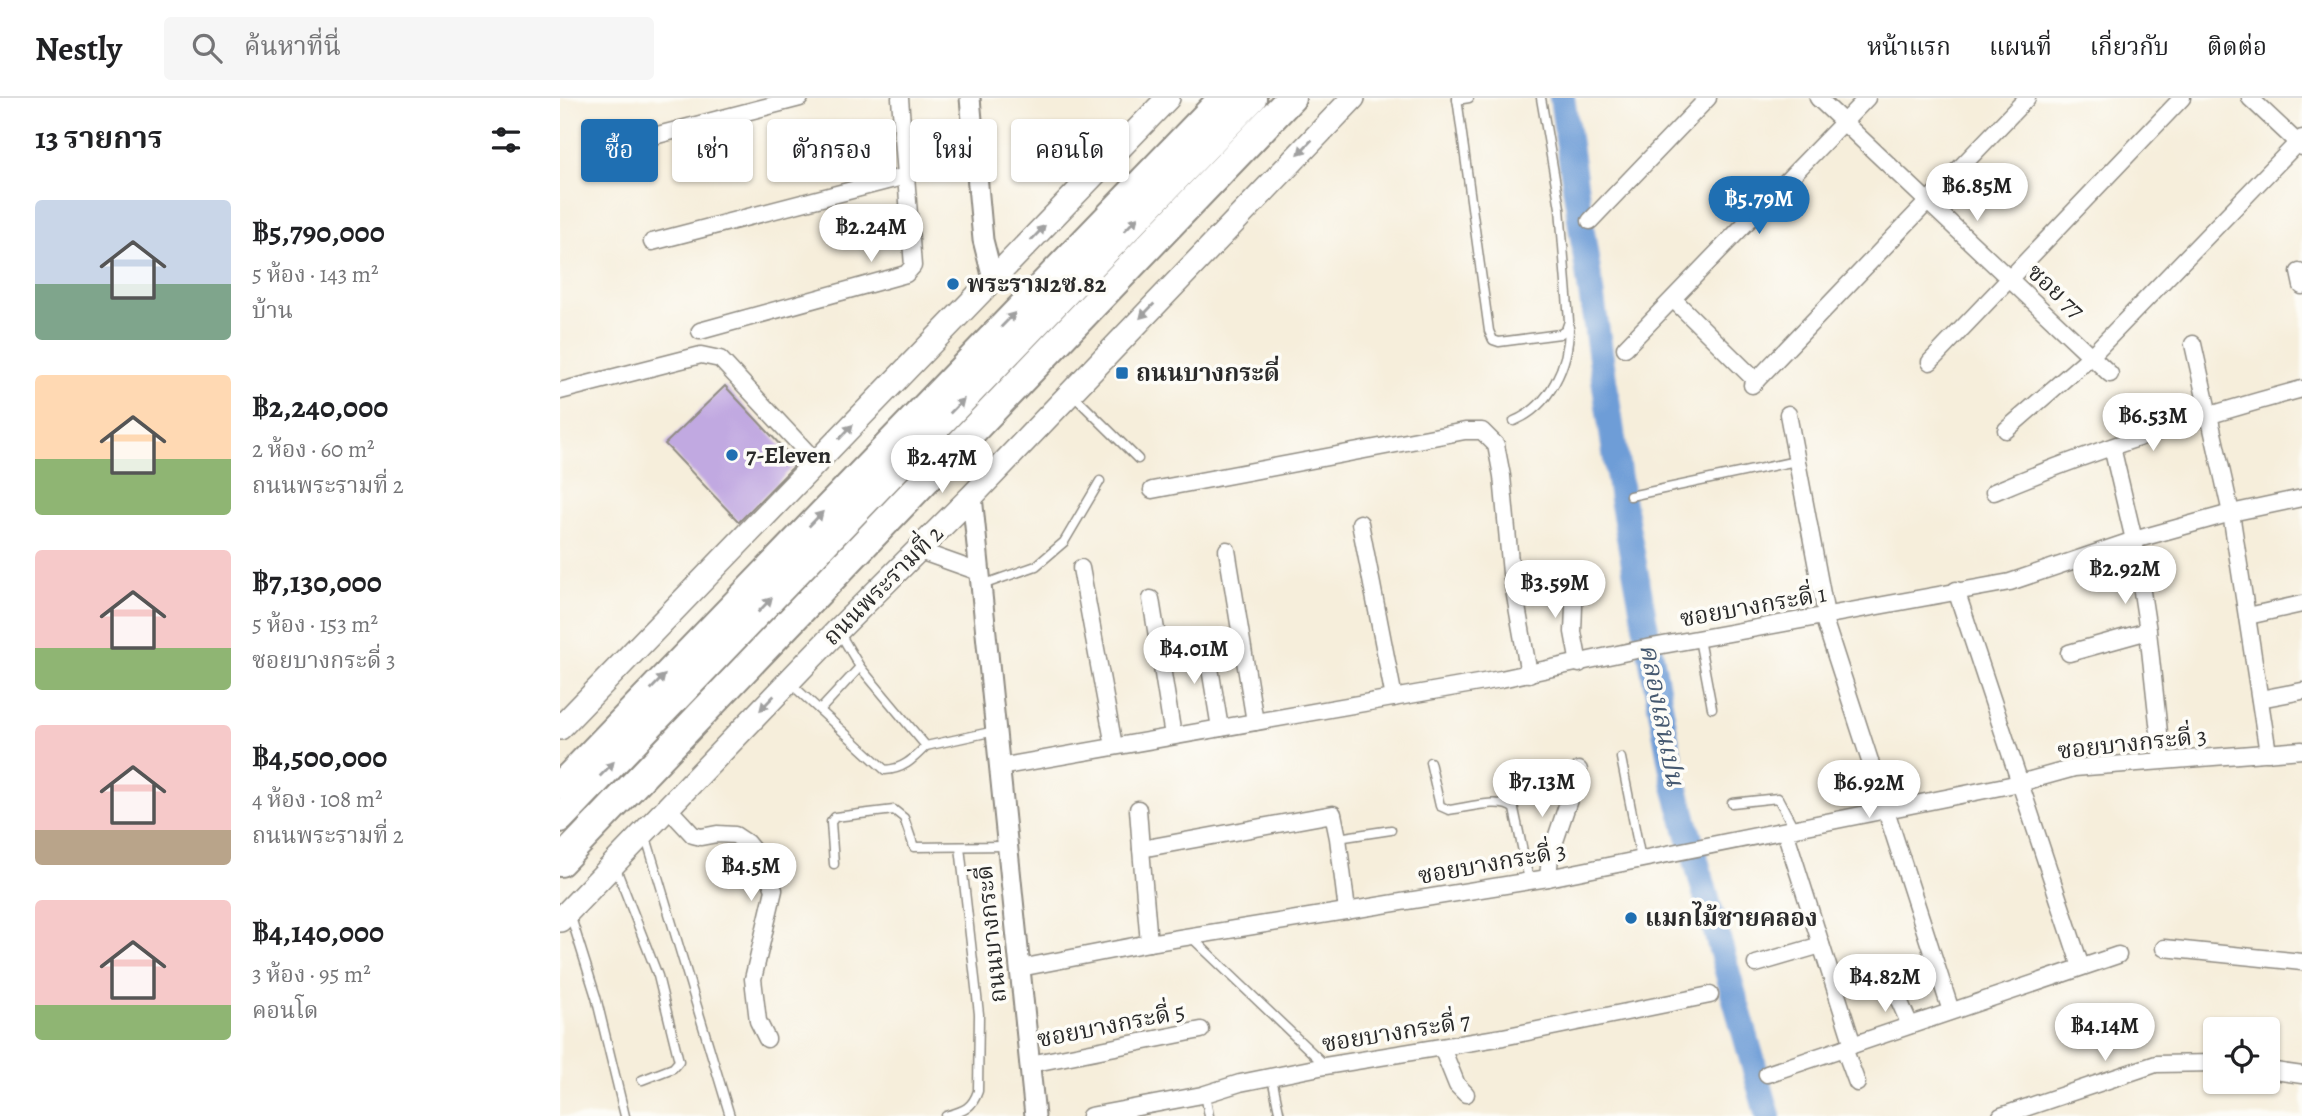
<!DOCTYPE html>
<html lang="th">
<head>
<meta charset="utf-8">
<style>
  :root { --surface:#fff; --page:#f6f6f6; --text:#202124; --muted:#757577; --line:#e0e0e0; --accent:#1f6fb2 }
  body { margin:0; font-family:Alegreya,"Noto Serif Thai",serif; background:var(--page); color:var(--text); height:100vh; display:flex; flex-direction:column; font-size:26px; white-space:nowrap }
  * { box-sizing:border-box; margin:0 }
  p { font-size:23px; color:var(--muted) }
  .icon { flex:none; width:38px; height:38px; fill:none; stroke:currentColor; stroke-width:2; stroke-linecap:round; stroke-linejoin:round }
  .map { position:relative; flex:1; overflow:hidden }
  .drawer { display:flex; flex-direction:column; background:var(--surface); width:560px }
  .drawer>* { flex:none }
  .top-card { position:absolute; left:21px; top:21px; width:665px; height:63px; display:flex; gap:14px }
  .controls { position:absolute; left:1643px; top:919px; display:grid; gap:14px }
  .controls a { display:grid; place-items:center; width:77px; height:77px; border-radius:7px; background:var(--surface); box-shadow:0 2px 5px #0004; font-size:35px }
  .price { position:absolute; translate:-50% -60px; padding:0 16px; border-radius:24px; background:#fff; color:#222; font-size:23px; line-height:46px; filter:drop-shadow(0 2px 4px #0008) }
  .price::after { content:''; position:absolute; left:50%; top:42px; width:21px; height:16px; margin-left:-10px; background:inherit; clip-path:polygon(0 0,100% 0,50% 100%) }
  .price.current { background:var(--accent); color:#fff }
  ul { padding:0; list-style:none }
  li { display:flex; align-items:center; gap:21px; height:175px; padding:0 35px }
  li span { display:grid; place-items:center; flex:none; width:196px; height:140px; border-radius:7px; color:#555 }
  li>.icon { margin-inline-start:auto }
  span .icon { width:84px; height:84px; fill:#fffc; stroke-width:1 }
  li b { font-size:30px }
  h2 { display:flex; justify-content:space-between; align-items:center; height:84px; padding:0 35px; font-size:30px }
  .tag { padding:0 24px; border-radius:7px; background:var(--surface); box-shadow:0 2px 5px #0004; font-size:24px; line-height:63px }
  .tag.current { background:var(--accent); color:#fff }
  header { display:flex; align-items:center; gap:42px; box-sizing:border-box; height:98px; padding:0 35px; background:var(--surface); border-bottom:2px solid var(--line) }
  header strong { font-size:33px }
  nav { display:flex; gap:38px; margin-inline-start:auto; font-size:24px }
  .search { width:490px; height:63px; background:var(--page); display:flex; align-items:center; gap:18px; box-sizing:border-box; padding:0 24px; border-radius:7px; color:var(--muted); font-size:26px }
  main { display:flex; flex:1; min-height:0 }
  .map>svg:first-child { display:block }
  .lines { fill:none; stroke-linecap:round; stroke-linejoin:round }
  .river { stroke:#6e9dd7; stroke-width:26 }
  .building { fill:#c1a9e1 }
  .service-casing { stroke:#908c83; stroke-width:11 }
  .minor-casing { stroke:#908c83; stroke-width:19 }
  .tertiary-casing { stroke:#908c83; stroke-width:23 }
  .secondary-casing { stroke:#908c83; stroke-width:26 }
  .trunk-casing { stroke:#908c83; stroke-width:30 }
  .motorway-casing { stroke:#908c83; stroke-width:32 }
  .service { stroke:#fff; stroke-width:8 }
  .minor { stroke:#fff; stroke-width:16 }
  .tertiary { stroke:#fff; stroke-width:19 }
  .secondary { stroke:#fff; stroke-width:23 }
  .trunk { stroke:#fff; stroke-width:26 }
  .motorway { stroke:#fff; stroke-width:28 }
  .oneway { fill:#a0a0a0 }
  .poi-dot { fill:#1f6fb2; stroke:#fdfcf7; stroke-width:2.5 }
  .labels { text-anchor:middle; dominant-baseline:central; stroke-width:7; stroke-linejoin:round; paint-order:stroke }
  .poi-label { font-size:24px; font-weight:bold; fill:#2b2b2b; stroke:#fdfcf7; text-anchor:start }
  .street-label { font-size:24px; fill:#2b2b2b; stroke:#fdfcf7 }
  .water-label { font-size:26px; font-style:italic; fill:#465970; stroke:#fdfcf7 }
</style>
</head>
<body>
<header>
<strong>Nestly</strong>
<div class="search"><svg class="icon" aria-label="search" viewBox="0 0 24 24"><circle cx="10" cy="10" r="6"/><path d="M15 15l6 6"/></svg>ค้นหาที่นี่</div>
<nav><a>หน้าแรก</a><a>แผนที่</a><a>เกี่ยวกับ</a><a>ติดต่อ</a></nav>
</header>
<main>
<section class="drawer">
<h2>13 รายการ<svg class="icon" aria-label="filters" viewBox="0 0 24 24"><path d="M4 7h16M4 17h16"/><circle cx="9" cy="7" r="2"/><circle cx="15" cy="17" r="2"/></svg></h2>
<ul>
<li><span style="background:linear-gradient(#c9d6e8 60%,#7fa58c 0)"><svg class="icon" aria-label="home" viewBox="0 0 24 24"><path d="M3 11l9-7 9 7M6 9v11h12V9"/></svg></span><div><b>฿5,790,000</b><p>5 ห้อง · 143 m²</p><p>บ้าน</p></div></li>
<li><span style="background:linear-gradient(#ffd9b3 60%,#8fb573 0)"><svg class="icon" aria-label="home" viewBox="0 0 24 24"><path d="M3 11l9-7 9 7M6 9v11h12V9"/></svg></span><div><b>฿2,240,000</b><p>2 ห้อง · 60 m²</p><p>ถนนพระรามที่ 2</p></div></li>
<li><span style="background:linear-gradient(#f6c9c9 70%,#8fb573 0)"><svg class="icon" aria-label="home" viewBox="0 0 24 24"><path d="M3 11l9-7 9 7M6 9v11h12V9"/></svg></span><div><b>฿7,130,000</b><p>5 ห้อง · 153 m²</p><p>ซอยบางกระดี่ 3</p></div></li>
<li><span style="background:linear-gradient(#f6c9c9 75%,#b9a48a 0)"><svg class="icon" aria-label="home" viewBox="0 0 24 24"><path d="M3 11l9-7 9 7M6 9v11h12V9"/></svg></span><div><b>฿4,500,000</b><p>4 ห้อง · 108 m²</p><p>ถนนพระรามที่ 2</p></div></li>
<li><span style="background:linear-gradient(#f6c9c9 75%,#8fb573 0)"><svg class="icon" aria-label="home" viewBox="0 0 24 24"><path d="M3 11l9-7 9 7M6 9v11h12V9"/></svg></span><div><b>฿4,140,000</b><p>3 ห้อง · 95 m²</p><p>คอนโด</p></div></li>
</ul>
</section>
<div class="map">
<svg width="1742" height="1018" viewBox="0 0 1742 1018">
  <rect width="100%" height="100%" fill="#fdfcf7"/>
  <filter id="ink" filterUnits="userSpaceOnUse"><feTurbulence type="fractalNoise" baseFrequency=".0143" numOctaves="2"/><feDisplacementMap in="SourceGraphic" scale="14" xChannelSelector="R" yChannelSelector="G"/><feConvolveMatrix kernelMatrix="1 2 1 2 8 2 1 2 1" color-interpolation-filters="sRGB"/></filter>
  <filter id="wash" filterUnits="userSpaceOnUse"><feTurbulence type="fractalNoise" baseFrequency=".00686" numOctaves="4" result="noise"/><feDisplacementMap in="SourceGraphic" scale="28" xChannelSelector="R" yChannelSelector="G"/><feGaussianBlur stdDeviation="1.57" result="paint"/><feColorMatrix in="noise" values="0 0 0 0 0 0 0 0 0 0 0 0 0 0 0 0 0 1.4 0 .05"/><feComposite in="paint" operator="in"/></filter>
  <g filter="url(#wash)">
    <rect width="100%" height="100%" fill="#f6eedb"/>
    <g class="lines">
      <path class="river" d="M1002,0L1062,401L1115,688L1208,1018"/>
    </g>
    <g id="blocks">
      <path class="building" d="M165,288L237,365L179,424L105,346Z"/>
    </g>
  </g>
  <g filter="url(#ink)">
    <use href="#blocks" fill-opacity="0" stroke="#908c83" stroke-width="2"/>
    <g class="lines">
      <g class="service-casing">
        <g id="service">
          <path d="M897,0L929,233L933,242L939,244L1000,236L1006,232L1009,223L1000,110L981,0"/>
          <path d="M897,2L909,0"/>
          <path d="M512,296L578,361"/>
          <path d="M954,323C990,308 1009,267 1009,229"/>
          <path d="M1070,398L1236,363"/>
          <path d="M422,487L476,468L504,444L540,383"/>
          <path d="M1139,541L1152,610"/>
          <path d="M229,584L325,672C344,671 353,661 366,648L300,569L279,534"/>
          <path d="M260,612L300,569"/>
          <path d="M366,648L435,633"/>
          <path d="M1061,660L1081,761"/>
          <path d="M870,664L880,708L889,712C906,710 942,699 954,711L969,782"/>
          <path d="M1172,705L1218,700L1234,730"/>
          <path d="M85,736L170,1018"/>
          <path d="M778,740L831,732"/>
          <path d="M274,766L271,724L275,719L334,712L344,720L354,749L447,748"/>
          <path d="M55,768L98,878L119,963L113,970L82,982"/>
          <path d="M10,816L36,899L65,1018"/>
          <path d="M630,838L765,967"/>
          <path d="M712,980L720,1018"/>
          <path d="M645,996L649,1018"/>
          <path d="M386,1018C403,1013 412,1011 418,993L419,916L400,749"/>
        </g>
      </g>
      <g class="minor-casing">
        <g id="minor">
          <path d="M1258,0L1550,276"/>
          <path d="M1690,0L1742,49"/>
          <path d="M63,46L240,0"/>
          <path d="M1030,123L1148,0"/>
          <path d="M92,144L346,78"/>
          <path d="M1739,174L1742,188"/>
          <path d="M1113,201L1196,283"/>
          <path d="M140,233L346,176L353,168L340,0"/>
          <path d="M1633,246L1671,415L1708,655"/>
          <path d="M1065,250L1307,0"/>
          <path d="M1370,264L1622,0"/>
          <path d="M1192,287L1467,0"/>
          <path d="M0,293L141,257L160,261L257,365"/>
          <path d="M1228,316L1266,517"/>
          <path d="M1446,332L1532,257L1742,40"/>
          <path d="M1552,349L1574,442L1588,533L1602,662"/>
          <path d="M592,392L905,333H922L936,347L942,378L951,475L969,576"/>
          <path d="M1434,394C1534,351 1638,319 1742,291"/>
          <path d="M800,425L834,600"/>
          <path d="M357,452L419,474"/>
          <path d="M667,452L695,624"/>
          <path d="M521,470L554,648"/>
          <path d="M1007,472L1014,508L1013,534L1019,566"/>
          <path d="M1396,492L1521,869"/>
          <path d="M591,501L613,638"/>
          <path d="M1263,518L1391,913"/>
          <path d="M1688,518L1742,506"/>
          <path d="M645,540L660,630"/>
          <path d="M1509,555L1588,533"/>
          <path d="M1700,601L1742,593"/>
          <path d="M439,669L941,581L1081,551L1450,484L1574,442L1671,415L1742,400"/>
          <path d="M108,710L133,737L141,739L157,736L175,737L187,745L205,767L214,792L193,881L198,923L207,941"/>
          <path d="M578,711L581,751"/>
          <path d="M1225,733L1293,947"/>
          <path d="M988,780L990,758L1019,672"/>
          <path d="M589,845L581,751L773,716L778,740L787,813"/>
          <path d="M1604,850L1742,864"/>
          <path d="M1196,866L1261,847"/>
          <path d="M460,870L589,845L988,780L1460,685L1514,670L1742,652"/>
          <path d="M1334,891L1350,927"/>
          <path d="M882,950L897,987L906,996"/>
          <path d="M1284,950L1297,985"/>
          <path d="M470,966L641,932"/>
          <path d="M1708,972L1742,977"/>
          <path d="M1207,976L1558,857"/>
          <path d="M530,1018L642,997L680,985L765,968L943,939L1150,897"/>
          <path d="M1441,1018L1596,966L1656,965"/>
        </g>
      </g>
      <g class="tertiary-casing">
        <g id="tertiary">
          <path d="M410,0L423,142L433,181"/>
          <path d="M412,398L475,1018"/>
        </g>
      </g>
      <g class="secondary-casing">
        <g id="secondary">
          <path d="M0,630L608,0"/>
          <path d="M0,822L278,532L412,398L793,0"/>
        </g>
      </g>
      <g class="trunk-casing">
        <path id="trunk" d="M0,687L662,0"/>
      </g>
      <g class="motorway-casing">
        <g id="motorway">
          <path d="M0,720L692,0"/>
          <path d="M0,764L731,0"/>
        </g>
      </g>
      <use href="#service" class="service"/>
      <use href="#minor" class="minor"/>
      <use href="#tertiary" class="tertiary"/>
      <use href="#secondary" class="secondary"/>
      <use href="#trunk" class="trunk"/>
      <use href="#motorway" class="motorway"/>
    </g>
    <defs><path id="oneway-solid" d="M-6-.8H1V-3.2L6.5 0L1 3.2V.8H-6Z" transform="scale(1.75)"/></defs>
    <g class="oneway">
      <use href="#oneway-solid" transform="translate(745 49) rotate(134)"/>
      <use href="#oneway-solid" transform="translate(571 126) rotate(-46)"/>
      <use href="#oneway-solid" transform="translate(478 135) rotate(-46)"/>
      <use href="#oneway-solid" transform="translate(587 213) rotate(134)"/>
      <use href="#oneway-solid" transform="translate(448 222) rotate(-46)"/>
      <use href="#oneway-solid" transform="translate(397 308) rotate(-46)"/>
      <use href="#oneway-solid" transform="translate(286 334) rotate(-46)"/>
      <use href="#oneway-solid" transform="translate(256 421) rotate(-46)"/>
      <use href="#oneway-solid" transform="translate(205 507) rotate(-46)"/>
      <use href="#oneway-solid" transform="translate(98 584) rotate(-46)"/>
      <use href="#oneway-solid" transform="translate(207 605) rotate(134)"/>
      <use href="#oneway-solid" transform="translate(47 671) rotate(-46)"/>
    </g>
  </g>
  <g class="poi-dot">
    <circle cx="393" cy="186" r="7"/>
    <rect x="555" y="268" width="14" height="14" rx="3.5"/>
    <circle cx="172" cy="357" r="7"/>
    <circle cx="1071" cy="820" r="7"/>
  </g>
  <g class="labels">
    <g class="poi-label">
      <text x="407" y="186">พระราม2ซ.82</text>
      <text x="576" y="275">ถนนบางกระดี่</text>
      <text x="186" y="357">7-Eleven</text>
      <text x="1085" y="820">แมกไม้ชายคลอง</text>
    </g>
    <g class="street-label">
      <text transform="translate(1496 193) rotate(43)">ซอย 77</text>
      <text transform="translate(323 487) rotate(-45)">ถนนพระรามที่ 2</text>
      <text transform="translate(1193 508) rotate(-10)">ซอยบางกระดี่ 1</text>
      <text transform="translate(1572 645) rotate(-6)">ซอยบางกระดี่ 3</text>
      <text transform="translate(932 765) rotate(-10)">ซอยบางกระดี่ 3</text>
      <text transform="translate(431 836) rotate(-96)">ถนนบางกระดี่</text>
      <text transform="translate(551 927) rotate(-11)">ซอยบางกระดี่ 5</text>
      <text transform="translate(836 934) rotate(-9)">ซอยบางกระดี่ 7</text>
    </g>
    <g class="water-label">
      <text transform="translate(1102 617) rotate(79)">คลองเลนเปน</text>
    </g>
  </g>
</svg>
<div class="controls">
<a><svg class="icon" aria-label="locate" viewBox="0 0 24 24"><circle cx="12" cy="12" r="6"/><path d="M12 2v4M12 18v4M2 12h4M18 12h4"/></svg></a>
</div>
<b class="price" style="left:1417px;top:125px">฿6.85M</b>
<b class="price current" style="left:1199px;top:138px">฿5.79M</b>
<b class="price" style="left:311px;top:166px">฿2.24M</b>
<b class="price" style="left:1593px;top:355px">฿6.53M</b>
<b class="price" style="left:382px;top:397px">฿2.47M</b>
<b class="price" style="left:1565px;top:508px">฿2.92M</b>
<b class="price" style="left:995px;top:522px">฿3.59M</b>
<b class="price" style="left:634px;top:588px">฿4.01M</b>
<b class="price" style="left:982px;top:721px">฿7.13M</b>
<b class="price" style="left:1309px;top:722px">฿6.92M</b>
<b class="price" style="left:191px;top:805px">฿4.5M</b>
<b class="price" style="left:1325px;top:916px">฿4.82M</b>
<b class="price" style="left:1545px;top:965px">฿4.14M</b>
<div class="top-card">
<a class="tag current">ซื้อ</a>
<a class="tag">เช่า</a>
<a class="tag">ตัวกรอง</a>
<a class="tag">ใหม่</a>
<a class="tag">คอนโด</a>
</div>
</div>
</main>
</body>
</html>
